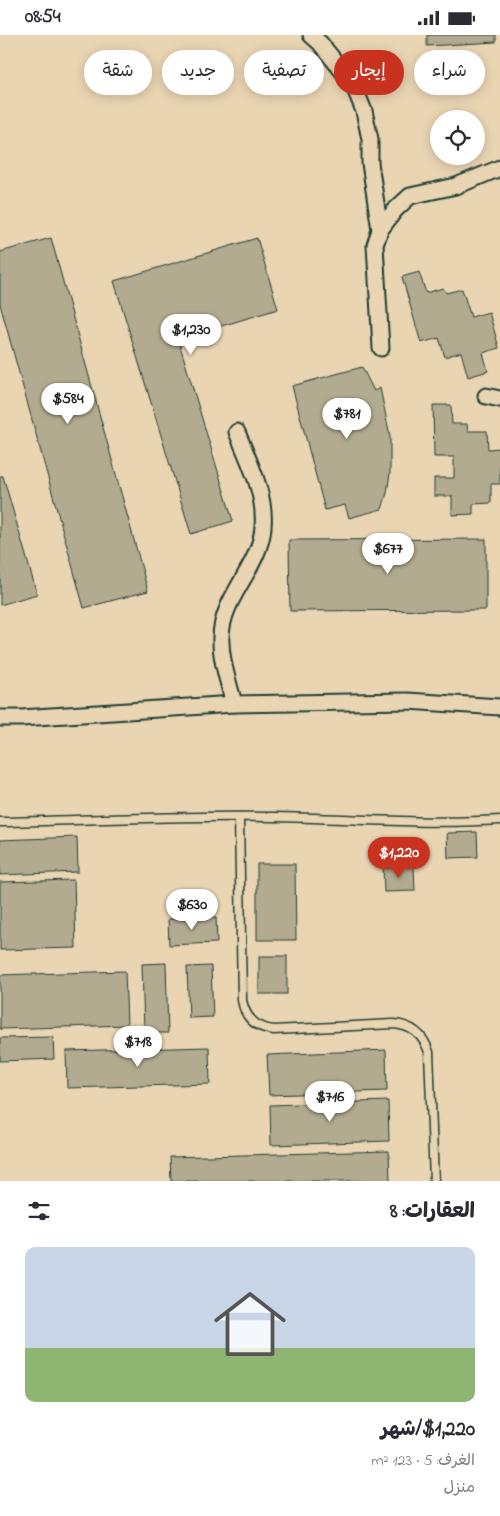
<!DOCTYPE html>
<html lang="ar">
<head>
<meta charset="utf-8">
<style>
  :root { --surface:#fff; --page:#f7f7f7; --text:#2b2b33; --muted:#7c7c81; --accent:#c8321e }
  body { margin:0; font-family:"Indie Flower","Playpen Sans Arabic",sans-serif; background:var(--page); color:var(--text); direction:rtl; height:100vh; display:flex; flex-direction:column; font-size:19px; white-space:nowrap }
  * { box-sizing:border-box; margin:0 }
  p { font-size:16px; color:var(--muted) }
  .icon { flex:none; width:28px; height:28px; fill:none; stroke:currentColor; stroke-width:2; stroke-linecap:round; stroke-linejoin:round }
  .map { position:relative; height:1146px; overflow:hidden; direction:ltr }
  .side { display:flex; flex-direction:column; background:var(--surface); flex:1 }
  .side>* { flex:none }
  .top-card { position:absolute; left:15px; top:15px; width:470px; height:45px; direction:rtl; display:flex; gap:10px }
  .buttons { position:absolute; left:430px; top:75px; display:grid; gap:10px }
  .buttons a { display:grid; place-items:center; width:55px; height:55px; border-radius:50%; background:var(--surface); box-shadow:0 2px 12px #0003; font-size:25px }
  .price { position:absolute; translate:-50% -42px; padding:0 11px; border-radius:18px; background:#fff; color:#222; font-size:16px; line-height:32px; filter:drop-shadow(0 1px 2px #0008) }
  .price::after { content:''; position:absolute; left:50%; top:30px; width:15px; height:11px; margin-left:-8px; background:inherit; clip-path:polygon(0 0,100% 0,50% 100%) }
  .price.active { background:var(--accent); color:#fff }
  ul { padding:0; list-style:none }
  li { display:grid; align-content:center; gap:10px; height:265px; padding:0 25px }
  li span { display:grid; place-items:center; height:155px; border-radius:10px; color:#555 }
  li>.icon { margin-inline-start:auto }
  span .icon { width:90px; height:90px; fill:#fffc; stroke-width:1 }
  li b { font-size:21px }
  h2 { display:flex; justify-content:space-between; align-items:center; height:60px; padding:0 25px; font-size:21px }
  .pill { padding:0 18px; border-radius:22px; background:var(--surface); box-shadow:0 2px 12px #0003; font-size:18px; line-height:45px }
  .pill.active { background:var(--accent); color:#fff }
  .status { display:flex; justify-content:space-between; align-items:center; height:35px; padding:0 25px; background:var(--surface); direction:ltr }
  .status svg { height:14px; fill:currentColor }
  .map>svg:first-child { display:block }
  .building { fill:#b2ab90; stroke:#1f3d34 }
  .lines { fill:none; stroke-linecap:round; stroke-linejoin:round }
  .lane-casing { stroke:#1f3d34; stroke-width:11 }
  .street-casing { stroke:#1f3d34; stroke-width:19 }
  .lane { stroke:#ead5b3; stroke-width:8 }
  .street { stroke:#ead5b3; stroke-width:15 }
</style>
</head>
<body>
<div class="status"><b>08:54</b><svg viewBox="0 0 49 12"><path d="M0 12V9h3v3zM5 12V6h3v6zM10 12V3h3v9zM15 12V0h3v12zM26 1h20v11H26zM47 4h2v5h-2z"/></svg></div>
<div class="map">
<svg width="500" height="1146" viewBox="0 0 500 1146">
  <rect width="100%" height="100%" fill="#ead5b3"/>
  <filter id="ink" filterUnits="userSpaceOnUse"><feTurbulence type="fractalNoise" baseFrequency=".02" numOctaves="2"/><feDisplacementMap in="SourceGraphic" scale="10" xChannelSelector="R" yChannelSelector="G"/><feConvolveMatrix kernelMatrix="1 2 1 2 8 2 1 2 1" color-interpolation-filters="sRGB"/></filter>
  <g filter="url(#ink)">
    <g class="building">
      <path d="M427,0H496V7L427,11Z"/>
      <path d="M51,203L148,556L84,573L0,269V217Z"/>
      <path d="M257,203L278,274L178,304L233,486L191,499L114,246Z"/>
      <path d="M419,237L426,258L443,253L446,258L462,254L471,282L489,277L499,313L483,318L488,336L468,342L461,317L445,322L439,303L421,308L402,242Z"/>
      <path d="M362,332L374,356L380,353L390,401V438L387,458L382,474L349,483L345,470L325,475L292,351Z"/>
      <path d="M433,370H451L452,389H467L468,396H487L488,414L500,413V449H491V468L473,469V479L452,480V461H434V443H454V422H434Z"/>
      <path d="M0,441H3L37,559L0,570Z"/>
      <path d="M486,504V575L290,576L289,505Z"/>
      <path d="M477,797L478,822L448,823L447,798Z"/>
      <path d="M77,802L78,837L0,840V805Z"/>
      <path d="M257,829H295L296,905H257Z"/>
      <path d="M414,831L415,856L384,857L383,832Z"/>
      <path d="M74,845L76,913L0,915V847Z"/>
      <path d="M216,882L217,908L169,910L168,884Z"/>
      <rect x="259" y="921" width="28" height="38"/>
      <path d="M166,928L168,998H144L142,929Z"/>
      <path d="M211,931L213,982L189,983L187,932Z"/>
      <path d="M125,936L127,990L0,994V940Z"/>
      <path d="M53,1002L54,1024L0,1026V1003Z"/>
      <path d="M209,1012L210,1049L67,1053L66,1016Z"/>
      <path d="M386,1015L387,1056L269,1060L267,1020Z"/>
      <path d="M388,1066L389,1106L271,1110L270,1070Z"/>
      <path d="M389,1116L390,1146H171L170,1122Z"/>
    </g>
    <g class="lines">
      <g class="lane-casing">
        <g id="lane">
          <path d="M239,782L242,965C245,983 256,993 274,995L393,989C411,990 423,999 429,1017L434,1146"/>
          <path d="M0,787C91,785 182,780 273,782C348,783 424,790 500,785"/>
        </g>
      </g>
      <g class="street-casing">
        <g id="street">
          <path d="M311,0L320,8L353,49L364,76L370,104V128L380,195"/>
          <path d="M381,313L375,210L380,195L395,175L410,161L456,151L500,133"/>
          <path d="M486,361L500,364"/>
          <path d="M234,669C229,648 220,624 221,602C222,561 260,533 263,492C266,459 249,427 237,397"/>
          <path d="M0,683H21L234,669L407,666L500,672"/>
        </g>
      </g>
      <use href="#lane" class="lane"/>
      <use href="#street" class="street"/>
    </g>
  </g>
</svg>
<div class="buttons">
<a><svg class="icon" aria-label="locate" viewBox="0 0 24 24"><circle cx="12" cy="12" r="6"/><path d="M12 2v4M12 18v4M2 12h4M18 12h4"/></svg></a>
</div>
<b class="price" style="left:191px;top:321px">$1,230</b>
<b class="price" style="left:68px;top:390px">$584</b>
<b class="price" style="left:347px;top:405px">$781</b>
<b class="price" style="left:388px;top:540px">$677</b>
<b class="price active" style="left:399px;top:844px">$1,220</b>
<b class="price" style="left:192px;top:896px">$630</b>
<b class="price" style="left:138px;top:1033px">$718</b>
<b class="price" style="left:330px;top:1088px">$716</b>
<div class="top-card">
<a class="pill">شراء</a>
<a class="pill active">إيجار</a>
<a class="pill">تصفية</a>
<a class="pill">جديد</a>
<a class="pill">شقة</a>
</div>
</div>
<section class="side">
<h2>العقارات: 8<svg class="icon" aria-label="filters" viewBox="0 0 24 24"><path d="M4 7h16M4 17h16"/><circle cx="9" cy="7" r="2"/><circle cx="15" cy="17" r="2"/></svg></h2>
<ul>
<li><span style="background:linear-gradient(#c9d6e8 65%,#8fb573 0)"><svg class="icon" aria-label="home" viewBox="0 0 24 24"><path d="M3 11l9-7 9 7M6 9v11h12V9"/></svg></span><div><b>$1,220/شهر</b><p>الغرف: 5 · 123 m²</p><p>منزل</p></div></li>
</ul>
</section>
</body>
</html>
